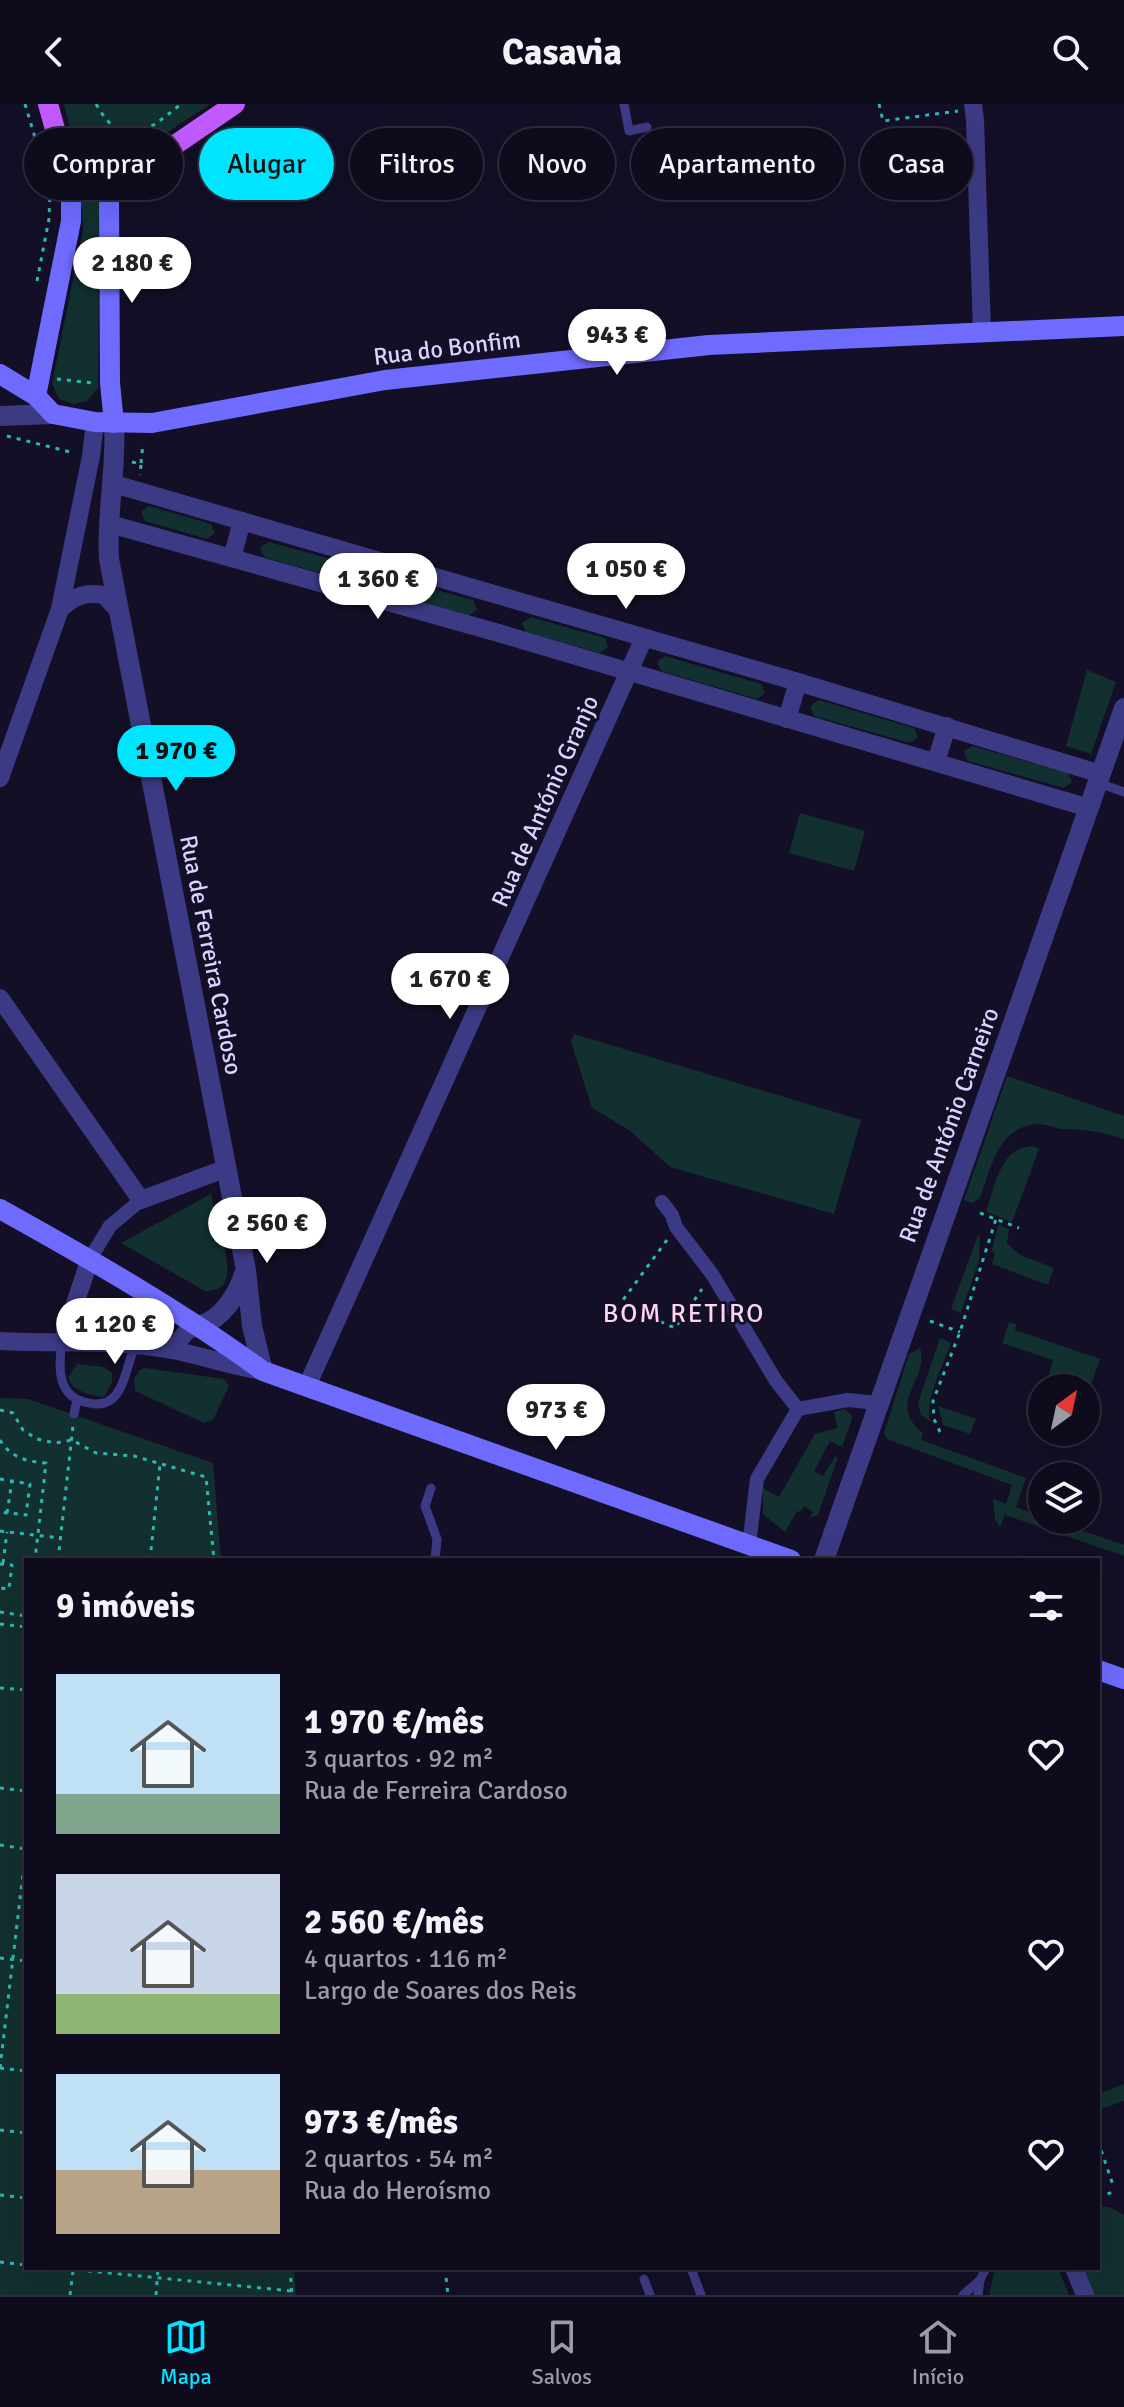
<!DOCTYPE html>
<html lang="pt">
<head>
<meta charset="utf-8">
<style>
  :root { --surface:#0e0b1c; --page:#171425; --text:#f1f3f6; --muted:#9b9ba3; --line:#2e2b3b; --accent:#00e5ff }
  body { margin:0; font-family:Signika,sans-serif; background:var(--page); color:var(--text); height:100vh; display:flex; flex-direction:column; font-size:30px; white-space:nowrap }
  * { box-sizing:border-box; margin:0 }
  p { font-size:26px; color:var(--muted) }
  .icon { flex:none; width:44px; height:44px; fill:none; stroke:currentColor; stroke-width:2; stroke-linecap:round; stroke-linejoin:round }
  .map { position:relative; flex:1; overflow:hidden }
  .side { position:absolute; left:24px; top:1454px; width:1076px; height:712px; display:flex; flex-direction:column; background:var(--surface); border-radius:0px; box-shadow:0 8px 32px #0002,0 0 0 2px var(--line) }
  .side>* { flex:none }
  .banner { position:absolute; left:24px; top:24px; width:1076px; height:72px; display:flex; gap:16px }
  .needle { width:52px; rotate:33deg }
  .fabs { position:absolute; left:1028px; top:1270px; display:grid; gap:16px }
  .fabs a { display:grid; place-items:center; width:72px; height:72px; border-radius:50%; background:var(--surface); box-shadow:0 8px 32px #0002,0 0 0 2px var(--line); font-size:40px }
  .price { position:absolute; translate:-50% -68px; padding:0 18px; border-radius:28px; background:#fff; color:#222; font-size:26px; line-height:52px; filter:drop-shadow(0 2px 4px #0008) }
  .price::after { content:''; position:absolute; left:50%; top:48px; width:24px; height:18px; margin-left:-12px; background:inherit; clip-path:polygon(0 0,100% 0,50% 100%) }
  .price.active { background:var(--accent); color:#111 }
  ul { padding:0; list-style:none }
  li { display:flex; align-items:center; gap:24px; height:200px; padding:0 32px }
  li span { display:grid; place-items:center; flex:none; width:224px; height:160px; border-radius:0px; color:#555 }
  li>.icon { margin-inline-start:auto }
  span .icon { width:96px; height:96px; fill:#fffc; stroke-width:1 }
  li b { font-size:34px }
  h2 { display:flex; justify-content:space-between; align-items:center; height:96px; padding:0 32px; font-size:34px }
  .pill { padding:0 28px; border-radius:36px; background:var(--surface); box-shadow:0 8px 32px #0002,0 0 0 2px var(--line); font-size:28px; line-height:72px }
  .pill.active { background:var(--accent); color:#111 }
  header { display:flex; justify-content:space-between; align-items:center; height:104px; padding:0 32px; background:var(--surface); font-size:36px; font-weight:700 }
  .tabs { display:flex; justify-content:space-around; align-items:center; height:112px; border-top:2px solid var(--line); background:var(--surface); font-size:22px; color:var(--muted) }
  .tabs a { display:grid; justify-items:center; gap:4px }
  .tabs .active { color:var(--accent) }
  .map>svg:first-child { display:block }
  .green { fill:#12302f }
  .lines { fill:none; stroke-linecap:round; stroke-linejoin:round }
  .path { stroke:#2fb8b0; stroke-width:3; stroke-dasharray:4 6; stroke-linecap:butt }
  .service { stroke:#3d3a85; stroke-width:9 }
  .pedestrian { stroke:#3d3a85; stroke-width:14 }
  .minor { stroke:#3d3a85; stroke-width:18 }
  .tertiary { stroke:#3d3a85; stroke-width:20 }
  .secondary { stroke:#6f6bff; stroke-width:20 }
  .primary { stroke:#c25bff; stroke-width:20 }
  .labels { text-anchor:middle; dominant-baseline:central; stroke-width:6; stroke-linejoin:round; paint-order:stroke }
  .street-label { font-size:24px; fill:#d9d4ff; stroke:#130f26 }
  .neighbourhood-label { font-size:26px; letter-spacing:2px; fill:#ffd6f0; stroke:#130f26 }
</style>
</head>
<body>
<header><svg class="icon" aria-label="back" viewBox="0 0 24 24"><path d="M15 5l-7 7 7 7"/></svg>Casavia<svg class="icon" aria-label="search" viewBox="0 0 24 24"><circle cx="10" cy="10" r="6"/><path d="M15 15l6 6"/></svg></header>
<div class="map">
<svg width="1124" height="2191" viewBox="0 0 1124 2191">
  <rect width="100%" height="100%" fill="#130f26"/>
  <g class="green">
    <path d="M64,0H210L120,60C76,72 72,31 64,0Z"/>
    <path d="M79,73L103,81L99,123L98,284L87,297L73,300L59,295L52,280L83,126Z"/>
    <path d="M149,402L211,420L215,429L207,435L145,417L141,408Z"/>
    <path d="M269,438L342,458L346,468L338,474L264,453L260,443Z"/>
    <path d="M400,476L473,496L477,506L469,512L396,491L391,482Z"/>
    <path d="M531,513L605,534L608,543L600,549L526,528L522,519Z"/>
    <path d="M665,552L761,580L765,589L757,595L661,567L657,558Z"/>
    <path d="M1087,566L1116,578L1091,650L1066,642Z"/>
    <path d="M819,596L914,624L918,633L910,639L814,612L810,602Z"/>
    <path d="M972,642L1068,669L1072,678L1064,684L968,657L964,647Z"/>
    <path d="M800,709L865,727L854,767L789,749Z"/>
    <path d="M574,930L861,1016L834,1110L670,1063L629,1026L592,1004L571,938Z"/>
    <path d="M1007,972L1124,1012V1035C1098,1027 1089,1026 1062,1025C1054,1024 1046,1020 1038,1020C998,1022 991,1064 980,1094L972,1099L964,1096Z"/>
    <path d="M1032,1042L1039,1045L1012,1118L986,1108C995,1083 1000,1043 1032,1042Z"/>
    <path d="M211,1090C215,1110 232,1158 226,1175C223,1185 214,1187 205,1187L121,1139Z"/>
    <path d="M998,1121L1009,1125L1007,1139L1020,1151L1054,1164L1048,1181L992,1160L995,1151L992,1146Z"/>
    <path d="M978,1131L980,1132L979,1156L961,1209L951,1205Z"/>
    <path d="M98,1193L148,1219L153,1226L90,1222L95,1197Z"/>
    <path d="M1009,1218L1016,1220L1015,1226L1100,1255L1089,1287L1086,1284L1048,1273L1053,1256L1002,1239Z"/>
    <path d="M940,1234L951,1239C944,1259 923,1299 931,1318L921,1311L918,1299Z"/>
    <path d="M920,1244C930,1275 885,1299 923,1329L921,1336L1026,1374L1016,1403L1042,1413V1416H1052L1124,1441V1452L1005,1411L1000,1423L995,1415L993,1395L1006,1400L1012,1381L887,1335L884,1329L909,1250Z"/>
    <path d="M77,1260L104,1263L112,1269V1278L104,1293C91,1292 72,1287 68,1274Z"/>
    <path d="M145,1264L224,1275L229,1282L213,1316L204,1319L135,1287L134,1275L140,1266Z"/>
    <path d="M0,1294L28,1295L213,1359L221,1456H26V2164H294L296,2191H0Z"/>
    <path d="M938,1302L976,1315L970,1330L943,1321Z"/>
    <path d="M844,1305L851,1310L852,1315L842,1343L830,1337L814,1367L823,1372L835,1353H838L818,1411L809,1414L813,1408L804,1402L800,1408L797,1407L785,1428L763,1410V1384L779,1393L815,1330L837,1324L834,1308Z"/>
    <path d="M1124,1980V1997L1098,2006V1990Z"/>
    <path d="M1098,2103H1109L1124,2111V2191H1093L1083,2164H1098Z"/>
    <path d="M995,2164H1058L1069,2191H989Z"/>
  </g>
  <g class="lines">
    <g class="path">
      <path d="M25,0L45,67"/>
      <path d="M96,0C124,49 146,28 181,0"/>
      <path d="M879,0L883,17L958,7"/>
      <path d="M119,54L122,30"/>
      <path d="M37,177L49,115L50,90"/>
      <path d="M57,275L93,279"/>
      <path d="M7,332L74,349"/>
      <path d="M132,358L141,360L140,371"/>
      <path d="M141,359L143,339"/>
      <path d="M980,1109L1019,1124"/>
      <path d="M667,1136L623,1196L624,1202L675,1224L702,1185"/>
      <path d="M930,1217L960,1228"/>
      <path d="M0,1306L13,1309L23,1326L37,1335L55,1339L72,1336L96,1349L134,1352L206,1373L214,1456"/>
      <path d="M940,1328L934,1315L933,1297L960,1228L996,1115"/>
      <path d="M0,1336C10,1353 27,1358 46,1359L35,1456"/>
      <path d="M0,1375L30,1380L26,1411L0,1408"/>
      <path d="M7,1409L12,1377"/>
      <path d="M0,1427L60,1434"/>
      <path d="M58,1456L73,1322"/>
      <path d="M150,1456L160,1360"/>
      <path d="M3,1459L7,1428"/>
      <path d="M0,1460L12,1461L9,1485L0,1484"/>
      <path d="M0,1508L26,1512"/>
      <path d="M0,1520L26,1523"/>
      <path d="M0,1584L26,1586"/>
      <path d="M0,1684L26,1687"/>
      <path d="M0,1741L26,1745"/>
      <path d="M0,1854L26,1857"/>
      <path d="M0,1964L26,1744"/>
      <path d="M0,1964L26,1967"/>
      <path d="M0,2026L26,2029"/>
      <path d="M1098,2037L1113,2081"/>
      <path d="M0,2091L26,2094"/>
      <path d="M1098,2093L1113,2088"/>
      <path d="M0,2158L26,2161"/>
      <path d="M58,2164L292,2187"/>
      <path d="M290,2164L292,2191"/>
      <path d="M445,2164L448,2191"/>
      <path d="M70,2191L73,2167"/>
      <path d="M156,2191L158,2164"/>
    </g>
    <g class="service">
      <path d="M624,0L629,27L647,23"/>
      <path d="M43,79L67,75"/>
      <path d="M367,492L376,456"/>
      <path d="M1098,679L1124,688"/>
      <path d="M62,1238C58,1264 57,1294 89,1299C97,1301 106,1300 113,1294C125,1283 128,1257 135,1242"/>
      <path d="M74,1310L77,1296"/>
      <path d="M431,1384L425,1402L437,1435L435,1456"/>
      <path d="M691,2164L701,2191"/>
      <path d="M644,2175L650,2191"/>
      <path d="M963,2191L980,2176"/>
      <path d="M978,2191L980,2176L986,2164"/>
    </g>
    <g class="pedestrian">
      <path d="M662,1098L672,1111L676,1123L712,1170L776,1277L798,1305"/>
      <path d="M90,1155L110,1122L141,1096"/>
      <path d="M749,1441L757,1375L798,1305L848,1296L877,1299"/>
    </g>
    <g class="minor">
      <path d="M973,0L975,16L982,228"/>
      <path d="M114,380L798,578L1101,670"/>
      <path d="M110,420L502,530L1089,704"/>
      <path d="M232,454L242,417"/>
      <path d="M60,505C75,492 84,488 104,491L118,506"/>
      <path d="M787,615L798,578"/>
      <path d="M936,658L947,622"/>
      <path d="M0,674L60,505L91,352L95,318"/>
      <path d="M0,894L141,1096L227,1064"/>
      <path d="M0,1237C57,1240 116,1235 172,1246C203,1252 231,1262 262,1267"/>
      <path d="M62,1238L90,1155"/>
      <path d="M171,1246L188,1226L199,1222"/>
      <path d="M307,1282L644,534"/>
      <path d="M1074,2164L1085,2191"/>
    </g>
    <g class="tertiary">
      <path d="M0,312L53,310"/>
      <path d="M114,319C117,364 106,410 109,455L246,1166L252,1222L263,1267"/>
      <path d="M199,1222C222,1215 237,1192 244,1170"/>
      <path d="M824,1456L1124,604"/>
    </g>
    <g class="secondary">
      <path d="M0,270L36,292L53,310L95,318L152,319L385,276L709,241L1124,222"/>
      <path d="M36,292L71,117V88L62,50"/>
      <path d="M114,319L110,279L109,95L116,82L128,73"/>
      <path d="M0,1105C90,1155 179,1206 263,1267L791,1456"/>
      <path d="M1098,1566L1124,1575"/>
    </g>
    <path class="primary" d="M48,0L62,50C78,71 103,75 128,73L235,0"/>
  </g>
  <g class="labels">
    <g class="street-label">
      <text transform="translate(447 244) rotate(-7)">Rua do Bonfim</text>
      <text transform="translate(545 697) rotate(-66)">Rua de António Granjo</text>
      <text transform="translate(211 851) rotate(79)">Rua de Ferreira Cardoso</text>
      <text transform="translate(949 1021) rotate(-70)">Rua de António Carneiro</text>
    </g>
    <g class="neighbourhood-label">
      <text x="684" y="1210">BOM RETIRO</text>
    </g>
  </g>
</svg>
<div class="fabs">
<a><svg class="needle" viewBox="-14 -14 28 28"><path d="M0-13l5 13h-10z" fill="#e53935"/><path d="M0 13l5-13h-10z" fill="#9b9ba3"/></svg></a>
<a><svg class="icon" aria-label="layers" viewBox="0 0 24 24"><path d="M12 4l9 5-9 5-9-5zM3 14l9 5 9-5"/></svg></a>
</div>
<b class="price" style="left:132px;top:201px">2 180 €</b>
<b class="price" style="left:617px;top:273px">943 €</b>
<b class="price" style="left:626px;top:507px">1 050 €</b>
<b class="price" style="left:378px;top:517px">1 360 €</b>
<b class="price active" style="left:176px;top:689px">1 970 €</b>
<b class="price" style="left:450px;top:917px">1 670 €</b>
<b class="price" style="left:267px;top:1161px">2 560 €</b>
<b class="price" style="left:115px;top:1262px">1 120 €</b>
<b class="price" style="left:556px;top:1348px">973 €</b>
<div class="banner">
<a class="pill">Comprar</a>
<a class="pill active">Alugar</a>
<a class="pill">Filtros</a>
<a class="pill">Novo</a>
<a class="pill">Apartamento</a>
<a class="pill">Casa</a>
</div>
<section class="side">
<h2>9 imóveis<svg class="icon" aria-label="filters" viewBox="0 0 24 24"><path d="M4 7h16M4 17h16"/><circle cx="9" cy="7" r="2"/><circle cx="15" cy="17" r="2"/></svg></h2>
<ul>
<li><span style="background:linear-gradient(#bfe0f5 75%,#7fa58c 0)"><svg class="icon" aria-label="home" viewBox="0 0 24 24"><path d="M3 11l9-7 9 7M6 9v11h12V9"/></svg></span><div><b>1 970 €/mês</b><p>3 quartos · 92 m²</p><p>Rua de Ferreira Cardoso</p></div><svg class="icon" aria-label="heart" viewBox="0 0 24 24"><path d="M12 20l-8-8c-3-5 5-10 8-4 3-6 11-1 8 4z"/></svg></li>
<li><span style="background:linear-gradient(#c9d6e8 75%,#8fb573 0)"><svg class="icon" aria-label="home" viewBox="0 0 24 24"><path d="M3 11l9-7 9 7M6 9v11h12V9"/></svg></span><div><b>2 560 €/mês</b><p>4 quartos · 116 m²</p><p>Largo de Soares dos Reis</p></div><svg class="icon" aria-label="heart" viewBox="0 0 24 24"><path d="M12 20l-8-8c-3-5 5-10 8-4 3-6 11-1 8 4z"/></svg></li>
<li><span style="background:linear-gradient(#bfe0f5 60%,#b9a48a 0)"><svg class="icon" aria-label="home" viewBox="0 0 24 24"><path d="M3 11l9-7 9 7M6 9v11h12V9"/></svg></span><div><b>973 €/mês</b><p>2 quartos · 54 m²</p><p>Rua do Heroísmo</p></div><svg class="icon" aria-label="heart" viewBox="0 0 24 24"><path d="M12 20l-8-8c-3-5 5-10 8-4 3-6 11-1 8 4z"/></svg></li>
</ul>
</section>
</div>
<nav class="tabs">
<a class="active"><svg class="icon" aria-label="map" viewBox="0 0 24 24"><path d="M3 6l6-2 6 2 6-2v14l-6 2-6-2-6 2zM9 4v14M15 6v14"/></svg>Mapa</a>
<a><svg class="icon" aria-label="saved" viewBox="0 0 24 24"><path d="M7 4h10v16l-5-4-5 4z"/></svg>Salvos</a>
<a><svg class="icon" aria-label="home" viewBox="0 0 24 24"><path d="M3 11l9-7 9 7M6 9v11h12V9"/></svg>Início</a>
</nav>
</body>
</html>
